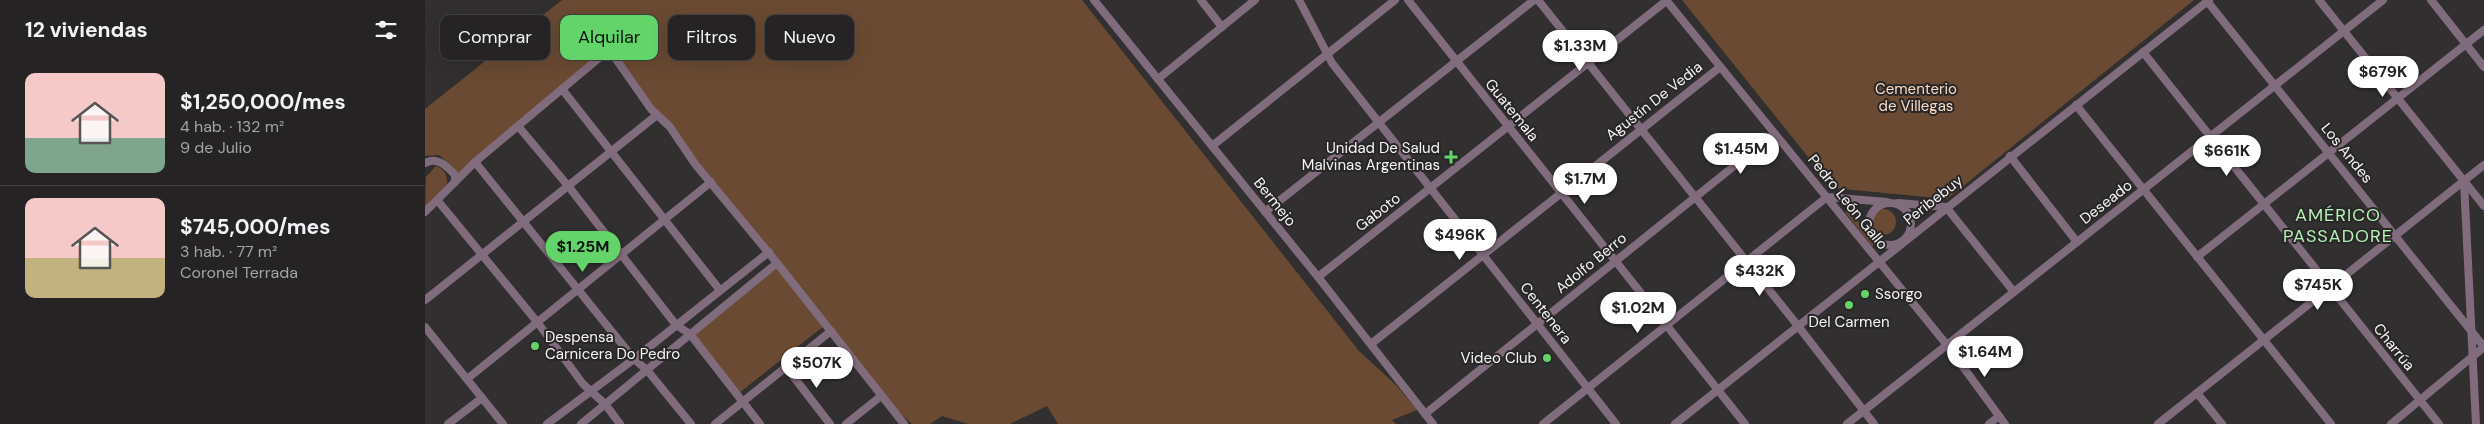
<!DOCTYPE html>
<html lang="es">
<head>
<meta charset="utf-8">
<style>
  :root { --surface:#262324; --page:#322f31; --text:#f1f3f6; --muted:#a4a4a6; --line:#424041; --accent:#62d469 }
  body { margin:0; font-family:"DM Sans",sans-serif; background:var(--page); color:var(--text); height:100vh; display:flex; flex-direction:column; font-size:19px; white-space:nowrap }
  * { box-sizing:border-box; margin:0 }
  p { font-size:16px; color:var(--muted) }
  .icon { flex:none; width:28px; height:28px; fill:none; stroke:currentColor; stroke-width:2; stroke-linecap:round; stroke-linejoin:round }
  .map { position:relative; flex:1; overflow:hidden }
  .sheet { display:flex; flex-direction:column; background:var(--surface); width:425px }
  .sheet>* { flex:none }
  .banner { position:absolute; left:15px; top:15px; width:475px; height:45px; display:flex; gap:10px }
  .price { position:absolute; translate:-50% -42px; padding:0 11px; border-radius:18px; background:#fff; color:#222; font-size:16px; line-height:32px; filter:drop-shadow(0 1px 2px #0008) }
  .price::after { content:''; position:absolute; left:50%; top:30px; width:15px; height:11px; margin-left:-8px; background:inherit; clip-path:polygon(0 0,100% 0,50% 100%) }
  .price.on { background:var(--accent); color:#111 }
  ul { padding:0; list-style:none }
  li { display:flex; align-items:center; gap:15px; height:125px; padding:0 25px }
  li+li { border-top:1px solid var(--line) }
  li span { display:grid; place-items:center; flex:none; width:140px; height:100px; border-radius:10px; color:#555 }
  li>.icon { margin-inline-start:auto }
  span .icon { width:60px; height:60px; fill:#fffc; stroke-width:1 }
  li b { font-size:21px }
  h2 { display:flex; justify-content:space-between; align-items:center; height:60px; padding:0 25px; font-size:21px }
  .tag { padding:0 18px; border-radius:10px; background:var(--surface); box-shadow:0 5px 20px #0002,0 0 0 1px var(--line); font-size:18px; line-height:45px }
  .tag.on { background:var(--accent); color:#111 }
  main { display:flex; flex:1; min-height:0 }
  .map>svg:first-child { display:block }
  .green { fill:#6a4a32 }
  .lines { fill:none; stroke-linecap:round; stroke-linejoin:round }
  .minor { stroke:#816c7d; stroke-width:8 }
  .poi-dot { fill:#62d469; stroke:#282626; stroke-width:2 }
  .labels { text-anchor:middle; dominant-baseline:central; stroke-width:4; stroke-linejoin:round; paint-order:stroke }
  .park-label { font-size:15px; fill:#f8dac3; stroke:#282626 }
  .street-label { font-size:15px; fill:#f6f4f4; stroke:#282626 }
  .poi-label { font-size:15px; fill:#f6f4f4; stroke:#282626; text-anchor:end }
  .quarter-label { font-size:18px; letter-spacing:1px; fill:#b6f1b6; stroke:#282626 }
</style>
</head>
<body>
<main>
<section class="sheet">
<h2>12 viviendas<svg class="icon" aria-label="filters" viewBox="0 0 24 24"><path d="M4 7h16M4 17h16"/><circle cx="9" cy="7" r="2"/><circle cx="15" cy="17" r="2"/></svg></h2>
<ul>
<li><span style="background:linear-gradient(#f6c9c9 65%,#7fa58c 0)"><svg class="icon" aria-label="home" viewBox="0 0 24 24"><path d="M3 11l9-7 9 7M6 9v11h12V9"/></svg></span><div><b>$1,250,000/mes</b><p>4 hab. · 132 m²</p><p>9 de Julio</p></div></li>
<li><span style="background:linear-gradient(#f6c9c9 60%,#c2b280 0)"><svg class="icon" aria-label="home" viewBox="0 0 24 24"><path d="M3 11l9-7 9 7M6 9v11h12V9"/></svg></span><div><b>$745,000/mes</b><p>3 hab. · 77 m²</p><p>Coronel Terrada</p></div></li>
</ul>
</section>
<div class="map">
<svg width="2059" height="424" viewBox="0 0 2059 424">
  <rect width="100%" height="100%" fill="#322f30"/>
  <g class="green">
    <path d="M137,0H657L934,351L971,385L992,410L967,420L971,424H633L622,406L585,424H543L517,416L505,424H487L456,396L180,48L33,175L26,165L14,155L0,156V109Z"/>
    <path d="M1257,0H1769L1522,199L1408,188Z"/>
    <path d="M11,166C20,170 22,174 22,184L0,207L1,177Z"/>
    <path d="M1423,209L1450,243L1449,245L1447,246L1420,212Z"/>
    <circle cx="1458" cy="222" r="13"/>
    <path d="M351,267L399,326L314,393L267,334Z"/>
  </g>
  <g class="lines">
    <g class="minor">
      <path d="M669,0L893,277L1008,424"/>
      <path d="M776,0L797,27"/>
      <path d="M874,0L907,63L1191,424"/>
      <path d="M983,0L1320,424"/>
      <path d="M1113,0L1373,326L1449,424"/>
      <path d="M1241,0L1522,345L1580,424"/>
      <path d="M1894,0L2059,206"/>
      <path d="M2006,0L2059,67"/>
      <path d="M1782,1L2059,347L1966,424"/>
      <path d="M1718,52L2014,424"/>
      <path d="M733,79L830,0"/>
      <path d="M137,89L294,289"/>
      <path d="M1651,105L1906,424"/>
      <path d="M93,126L144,187L251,325L265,334L335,424"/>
      <path d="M787,146L970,0"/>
      <path d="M1585,156L1652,242"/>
      <path d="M50,162L209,359L222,370L266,424"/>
      <path d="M0,163C12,156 22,166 30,175V182"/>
      <path d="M2039,182L2051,424"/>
      <path d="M1402,197L1462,202"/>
      <path d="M13,201L113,323L158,384L180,404L195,424"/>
      <circle cx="1465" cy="224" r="21"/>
      <path d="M1473,203L1521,207"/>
      <path d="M1521,207L1589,292"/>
      <path d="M0,212L50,162L180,53L186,52L226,109L245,127L270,164L352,263L479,424"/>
      <path d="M840,212L1109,0"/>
      <path d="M1772,257L2059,30"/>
      <path d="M893,277L1241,1"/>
      <path d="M0,300L232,115"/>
      <path d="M0,327L78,424"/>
      <path d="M946,344L1295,67"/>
      <path d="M361,367L405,424"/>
      <path d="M42,379L286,182"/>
      <path d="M1772,393L1797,424"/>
      <path d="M1000,414L1349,134"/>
      <path d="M23,424L57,398"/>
      <path d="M122,424L209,359L344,252"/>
      <path d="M156,424L352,263"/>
      <path d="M290,424L406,331"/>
      <path d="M421,424L456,396"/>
      <path d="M1118,424L1402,197"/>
      <path d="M1250,424L1784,0"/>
      <path d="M1422,424L1958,0"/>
      <path d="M1564,424L1574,416"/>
      <path d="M1733,424L2059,165"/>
    </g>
  </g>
  <g class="poi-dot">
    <path d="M1023.5 149.5h5v5h5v5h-5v5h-5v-5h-5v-5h5z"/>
    <circle cx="1440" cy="294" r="5"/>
    <circle cx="1424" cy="305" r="5"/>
    <circle cx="110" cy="346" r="5"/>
    <circle cx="1122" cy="358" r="5"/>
  </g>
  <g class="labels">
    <g class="park-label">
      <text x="1491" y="89">Cementerio<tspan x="1491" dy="17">de Villegas</tspan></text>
    </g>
    <g class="street-label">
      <text transform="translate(1229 101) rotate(-38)">Agustín De Vedia</text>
      <text transform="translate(1087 110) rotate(51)">Guatemala</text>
      <text transform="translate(1922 153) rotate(51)">Los Andes</text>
      <text transform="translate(1508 200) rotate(-38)">Peribebuy</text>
      <text transform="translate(850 202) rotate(51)">Bermejo</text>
      <text transform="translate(1423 202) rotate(51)">Pedro León Gallo</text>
      <text transform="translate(1681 202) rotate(-38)">Deseado</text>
      <text transform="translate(953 212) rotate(-38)">Gaboto</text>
      <text transform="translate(1166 263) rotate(-39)">Adolfo Berro</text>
      <text transform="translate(1121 313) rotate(52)">Centenera</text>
      <text transform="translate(1969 347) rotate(51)">Charrúa</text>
    </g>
    <g class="poi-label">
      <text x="1015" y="148">Unidad De Salud<tspan x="1015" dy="17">Malvinas Argentinas</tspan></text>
      <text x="1450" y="294" text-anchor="start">Ssorgo</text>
      <text x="1424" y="322" text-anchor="middle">Del Carmen</text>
      <text x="120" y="337" text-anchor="start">Despensa<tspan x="120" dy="17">Carnicera Do Pedro</tspan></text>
      <text x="1112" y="358">Video Club</text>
    </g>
    <g class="quarter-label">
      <text x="1913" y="215">AMÉRICO<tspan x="1913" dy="21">PASSADORE</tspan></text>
    </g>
  </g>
</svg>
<b class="price" style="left:1155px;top:72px">$1.33M</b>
<b class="price" style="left:1958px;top:98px">$679K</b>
<b class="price" style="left:1316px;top:175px">$1.45M</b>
<b class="price" style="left:1802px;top:177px">$661K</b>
<b class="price" style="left:1160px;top:205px">$1.7M</b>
<b class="price" style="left:1035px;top:261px">$496K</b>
<b class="price on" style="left:158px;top:273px">$1.25M</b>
<b class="price" style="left:1335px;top:297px">$432K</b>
<b class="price" style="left:1893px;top:311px">$745K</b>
<b class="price" style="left:1213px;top:334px">$1.02M</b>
<b class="price" style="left:1560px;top:378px">$1.64M</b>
<b class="price" style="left:392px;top:389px">$507K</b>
<div class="banner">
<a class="tag">Comprar</a>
<a class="tag on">Alquilar</a>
<a class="tag">Filtros</a>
<a class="tag">Nuevo</a>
</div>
</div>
</main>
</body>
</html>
